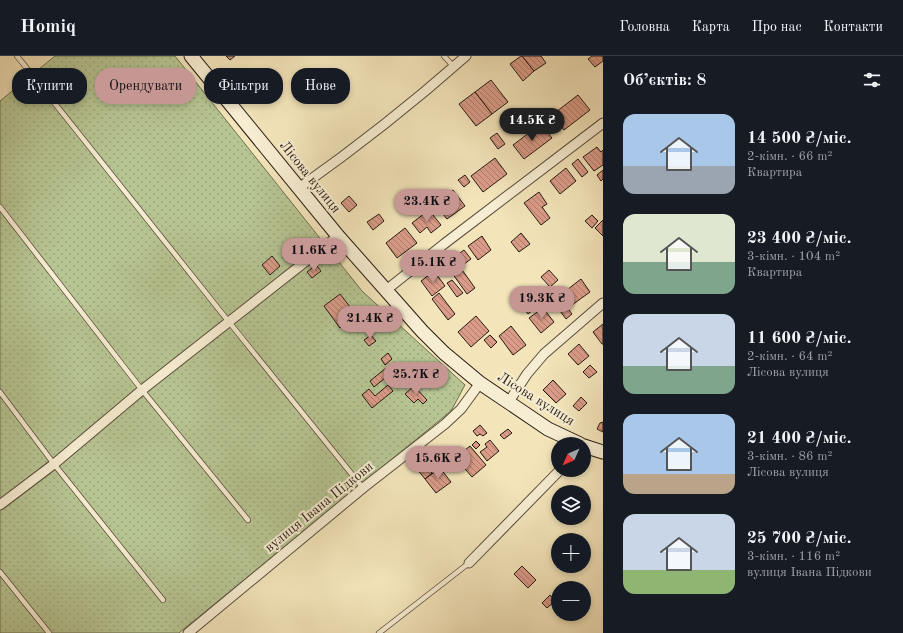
<!DOCTYPE html>
<html lang="uk">
<head>
<meta charset="utf-8">
<style>
  :root { --surface:#171b24; --page:#242831; --text:#f1f3f6; --muted:#9ea1a6; --line:#363941; --accent:#c59692 }
  body { margin:0; font-family:"Old Standard TT",serif; background:var(--page); color:var(--text); height:100vh; display:flex; flex-direction:column; font-size:15px; white-space:nowrap }
  * { box-sizing:border-box; margin:0 }
  p { font-size:13px; color:var(--muted) }
  .icon { flex:none; width:22px; height:22px; fill:none; stroke:currentColor; stroke-width:2; stroke-linecap:round; stroke-linejoin:round }
  .map { position:relative; flex:1; overflow:hidden }
  .sheet { display:flex; flex-direction:column; background:var(--surface); width:300px }
  .sheet>* { flex:none }
  .banner { position:absolute; left:12px; top:12px; width:380px; height:36px; display:flex; gap:8px }
  .needle { width:26px; rotate:225deg }
  .buttons { position:absolute; left:551px; top:381px; display:grid; gap:8px }
  .buttons a { display:grid; place-items:center; width:40px; height:40px; border-radius:50%; background:var(--surface); box-shadow:0 2px 6px #0003; font-size:20px }
  .price { position:absolute; translate:-50% -34px; padding:0 9px; border-radius:14px; background:var(--accent); color:#111; font-size:13px; line-height:26px; filter:drop-shadow(0 1px 2px #0008) }
  .price::after { content:''; position:absolute; left:50%; top:24px; width:12px; height:9px; margin-left:-6px; background:inherit; clip-path:polygon(0 0,100% 0,50% 100%) }
  .price.current { background:#222; color:#fff }
  ul { padding:0; list-style:none }
  li { display:flex; align-items:center; gap:12px; height:100px; padding:0 20px }
  li span { display:grid; place-items:center; flex:none; width:112px; height:80px; border-radius:12px; color:#555 }
  li>.icon { margin-inline-start:auto }
  span .icon { width:48px; height:48px; fill:#fffc; stroke-width:1 }
  li b { font-size:17px }
  h2 { display:flex; justify-content:space-between; align-items:center; height:48px; padding:0 20px; font-size:17px }
  .chip { padding:0 14px; border-radius:16px; background:var(--surface); box-shadow:0 2px 6px #0003; font-size:14px; line-height:36px }
  .chip.current { background:var(--accent); color:#111 }
  header { display:flex; align-items:center; gap:24px; box-sizing:border-box; height:56px; padding:0 20px; background:var(--surface); border-bottom:1px solid var(--line) }
  header strong { font-size:19px }
  nav { display:flex; gap:22px; margin-inline-start:auto; font-size:14px }
  main { display:flex; flex:1; min-height:0 }
  .map>svg:first-child { display:block }
  .grass { fill:url(#grass-dots); stroke:#6e7052 }
  .building { fill:url(#building-back-hatch); stroke:#261a12 }
  .lines { fill:none; stroke-linecap:round; stroke-linejoin:round }
  .lane-casing { stroke:#594c3c; stroke-width:6 }
  .street-casing { stroke:#594c3c; stroke-width:11 }
  .secondary-casing { stroke:#261a12; stroke-width:15 }
  .lane { stroke:#f7edd2; stroke-width:4.5 }
  .street { stroke:#f7edd2; stroke-width:9 }
  .secondary { stroke:#f7edd2; stroke-width:13 }
  .labels { text-anchor:middle; dominant-baseline:central; stroke-width:4; stroke-linejoin:round; paint-order:stroke }
  .street-label { font-size:14px; fill:#261a12; stroke:#f7edd2 }
</style>
</head>
<body>
<header>
<strong>Homiq</strong>
<nav><a>Головна</a><a>Карта</a><a>Про нас</a><a>Контакти</a></nav>
</header>
<main>
<div class="map">
<svg width="603" height="577" viewBox="0 0 603 577">
  <defs>
    <pattern id="grass-dots" width="8" height="8" patternUnits="userSpaceOnUse"><rect width="8" height="8" fill="#b7c593"/><path d="M2 2h.1M6 6h.1" fill="none" stroke="#9da97e" stroke-width="1.8" stroke-linecap="round"/></pattern>
    <pattern id="building-back-hatch" width="6" height="6" patternUnits="userSpaceOnUse"><rect width="6" height="6" fill="#da9c88"/><path d="M-1 5l2 2M0 0l6 6M5-1l2 2" fill="none" stroke="#b17e6e"/></pattern>
  </defs>
  <rect width="100%" height="100%" fill="#f3e4ba"/>
  <filter id="stains"><feTurbulence type="fractalNoise" baseFrequency=".005" numOctaves="4"/><feColorMatrix values="0 0 0 0 .2 0 0 0 0 .09 0 0 0 0 .02 0 0 0 .5 -.17"/></filter>
  <radialGradient id="worn" r=".72"><stop offset=".6" stop-color="#630" stop-opacity="0"/><stop offset="1" stop-color="#630" stop-opacity=".3"/></radialGradient>
  <path class="grass" d="M55,0H175L362,235L465,329L451,355L179,577H0V45Z"/>
  <g class="building">
    <path d="M226,0H235L230,4Z"/>
    <path d="M521,0H522L534,15L523,25L510,8Z"/>
    <path d="M522,0H541L546,7L534,15Z"/>
    <path d="M592,0H603V5L595,11L588,3Z"/>
    <path d="M491,24L508,46L492,58L475,36Z"/>
    <path d="M475,36L492,58L476,70L459,48Z"/>
    <path d="M578,39L590,54L564,74L552,59Z"/>
    <path d="M541,68L552,82L524,103L513,89Z"/>
    <path d="M497,77L505,88L498,93L490,82Z"/>
    <path d="M597,91L601,96L603,94V109L594,115L583,101Z"/>
    <path d="M495,102L507,118L483,136L471,120Z"/>
    <path d="M578,103L588,116L582,121L572,108Z"/>
    <path d="M566,112L576,125L560,138L550,125Z"/>
    <path d="M603,114V123L601,125L597,119Z"/>
    <path d="M465,119L470,126L464,131L458,124Z"/>
    <path d="M453,134L465,150L447,163L435,148Z"/>
    <path d="M539,136L547,148L542,151L550,162L541,169L524,147Z"/>
    <path d="M349,140L357,149L349,156L341,147Z"/>
    <path d="M429,154L441,169L431,177L427,171L420,177L412,167Z"/>
    <path d="M379,158L384,165L373,174L367,166Z"/>
    <path d="M592,159L598,165L592,172L585,165Z"/>
    <path d="M603,164V180L595,172Z"/>
    <path d="M405,172L417,187L397,202L386,187Z"/>
    <path d="M521,177L530,188L519,196L511,186Z"/>
    <path d="M482,180L491,194L478,204L468,190Z"/>
    <path d="M464,194L471,203L452,217L445,208Z"/>
    <path d="M272,200L280,210L270,219L262,209Z"/>
    <path d="M316,209L321,215L312,222L307,216Z"/>
    <path d="M460,211L475,232L467,238L452,217Z"/>
    <path d="M549,214L558,224L550,231L541,221Z"/>
    <path d="M434,215L445,230L432,240L421,225Z"/>
    <path d="M581,223L590,236L572,249L563,237Z"/>
    <path d="M452,224L463,237L457,241L447,227Z"/>
    <path d="M439,237L455,258L448,264L432,243Z"/>
    <path d="M340,238L357,260L340,272L324,250Z"/>
    <path d="M529,240L538,250L528,258L520,247Z"/>
    <path d="M559,247L562,250L559,253L556,249Z"/>
    <path d="M566,250L572,258L566,263L560,255Z"/>
    <path d="M543,252L554,266L541,277L529,262Z"/>
    <path d="M476,260L489,275L471,291L458,276Z"/>
    <path d="M603,268V288H602L593,276Z"/>
    <path d="M511,270L526,289L513,299L499,280Z"/>
    <path d="M371,279L376,285L369,290L364,284Z"/>
    <path d="M490,279L497,286L491,292L484,284Z"/>
    <path d="M579,288L589,300L578,309L568,298Z"/>
    <path d="M388,297L392,303L385,309L381,303Z"/>
    <path d="M590,309L597,316L589,322L583,316Z"/>
    <path d="M386,312L391,317L374,331L370,325Z"/>
    <path d="M553,324L566,338L556,347L543,334Z"/>
    <path d="M388,329L393,335L372,352L362,339L369,333L375,340Z"/>
    <path d="M414,330L427,344L423,348L418,343L414,347L405,338Z"/>
    <path d="M581,341L587,347L579,355L573,350Z"/>
    <path d="M603,366V376L597,373L600,367Z"/>
    <path d="M480,369L487,377L483,380L480,378L477,380L473,375Z"/>
    <path d="M508,373L512,377L504,383L500,379Z"/>
    <path d="M490,384L499,395L487,405L480,396L487,391L485,388Z"/>
    <path d="M476,385L480,389L476,393L472,389Z"/>
    <path d="M470,390L486,409L472,421L459,406L464,402L460,398Z"/>
    <path d="M425,407L432,417L425,423L417,413Z"/>
    <path d="M440,412L451,426L436,437L425,423Z"/>
    <path d="M522,510L536,524L528,532L514,518Z"/>
    <path d="M550,539L555,545L547,552L542,547Z"/>
  </g>
  <g class="lines">
    <g class="lane-casing">
      <g id="lane">
        <path d="M17,0L229,266L363,432"/>
        <path d="M444,0L454,11"/>
        <path d="M0,151L142,334L248,464"/>
        <path d="M0,336L54,408L163,544"/>
        <path d="M0,516L49,577"/>
        <path d="M379,577L469,507"/>
      </g>
    </g>
    <g class="street-casing">
      <g id="street">
        <path d="M299,132C357,91 413,47 466,0"/>
        <path d="M385,235L444,188L603,67"/>
        <path d="M508,347L527,318L544,298L603,247"/>
        <path d="M0,449L54,408L142,334L338,180"/>
        <path d="M469,507L560,414"/>
        <path d="M188,577L363,432L445,368L461,353L480,327"/>
      </g>
    </g>
    <g class="secondary-casing">
      <g id="secondary">
        <path d="M191,0L338,180L422,275L444,297L480,327L548,373L580,388"/>
        <path d="M584,390L603,396"/>
      </g>
    </g>
    <use href="#lane" class="lane"/>
    <use href="#street" class="street"/>
    <use href="#secondary" class="secondary"/>
  </g>
  <g class="labels">
    <g class="street-label">
      <text transform="translate(310 121) rotate(51)">Лісова вулиця</text>
      <text transform="translate(536 343) rotate(32)">Лісова вулиця</text>
      <text transform="translate(319 451) rotate(-39)">вулиця Івана Підкови</text>
    </g>
  </g>
  <rect width="100%" height="100%" filter="url(#stains)"/>
  <rect width="100%" height="100%" fill="url(#worn)"/>
</svg>
<div class="buttons">
<a><svg class="needle" viewBox="-14 -14 28 28"><path d="M0-13l5 13h-10z" fill="#e53935"/><path d="M0 13l5-13h-10z" fill="#9ea1a6"/></svg></a>
<a><svg class="icon" aria-label="layers" viewBox="0 0 24 24"><path d="M12 4l9 5-9 5-9-5zM3 14l9 5 9-5"/></svg></a>
<a>+</a>
<a>−</a>
</div>
<b class="price current" style="left:532px;top:86px">14.5K ₴</b>
<b class="price" style="left:427px;top:167px">23.4K ₴</b>
<b class="price" style="left:314px;top:216px">11.6K ₴</b>
<b class="price" style="left:433px;top:228px">15.1K ₴</b>
<b class="price" style="left:542px;top:264px">19.3K ₴</b>
<b class="price" style="left:370px;top:284px">21.4K ₴</b>
<b class="price" style="left:416px;top:340px">25.7K ₴</b>
<b class="price" style="left:438px;top:424px">15.6K ₴</b>
<div class="banner">
<a class="chip">Купити</a>
<a class="chip current">Орендувати</a>
<a class="chip">Фільтри</a>
<a class="chip">Нове</a>
</div>
</div>
<section class="sheet">
<h2>Об’єктів: 8<svg class="icon" aria-label="filters" viewBox="0 0 24 24"><path d="M4 7h16M4 17h16"/><circle cx="9" cy="7" r="2"/><circle cx="15" cy="17" r="2"/></svg></h2>
<ul>
<li><span style="background:linear-gradient(#a9c7e8 65%,#9aa5b1 0)"><svg class="icon" aria-label="home" viewBox="0 0 24 24"><path d="M3 11l9-7 9 7M6 9v11h12V9"/></svg></span><div><b>14 500 ₴/міс.</b><p>2-кімн. · 66 m²</p><p>Квартира</p></div></li>
<li><span style="background:linear-gradient(#dfe7d0 60%,#7fa58c 0)"><svg class="icon" aria-label="home" viewBox="0 0 24 24"><path d="M3 11l9-7 9 7M6 9v11h12V9"/></svg></span><div><b>23 400 ₴/міс.</b><p>3-кімн. · 104 m²</p><p>Квартира</p></div></li>
<li><span style="background:linear-gradient(#c9d6e8 65%,#7fa58c 0)"><svg class="icon" aria-label="home" viewBox="0 0 24 24"><path d="M3 11l9-7 9 7M6 9v11h12V9"/></svg></span><div><b>11 600 ₴/міс.</b><p>2-кімн. · 64 m²</p><p>Лісова вулиця</p></div></li>
<li><span style="background:linear-gradient(#a9c7e8 75%,#b9a48a 0)"><svg class="icon" aria-label="home" viewBox="0 0 24 24"><path d="M3 11l9-7 9 7M6 9v11h12V9"/></svg></span><div><b>21 400 ₴/міс.</b><p>3-кімн. · 86 m²</p><p>Лісова вулиця</p></div></li>
<li><span style="background:linear-gradient(#c9d6e8 70%,#8fb573 0)"><svg class="icon" aria-label="home" viewBox="0 0 24 24"><path d="M3 11l9-7 9 7M6 9v11h12V9"/></svg></span><div><b>25 700 ₴/міс.</b><p>3-кімн. · 116 m²</p><p>вулиця Івана Підкови</p></div></li>
</ul>
</section>
</main>
</body>
</html>
